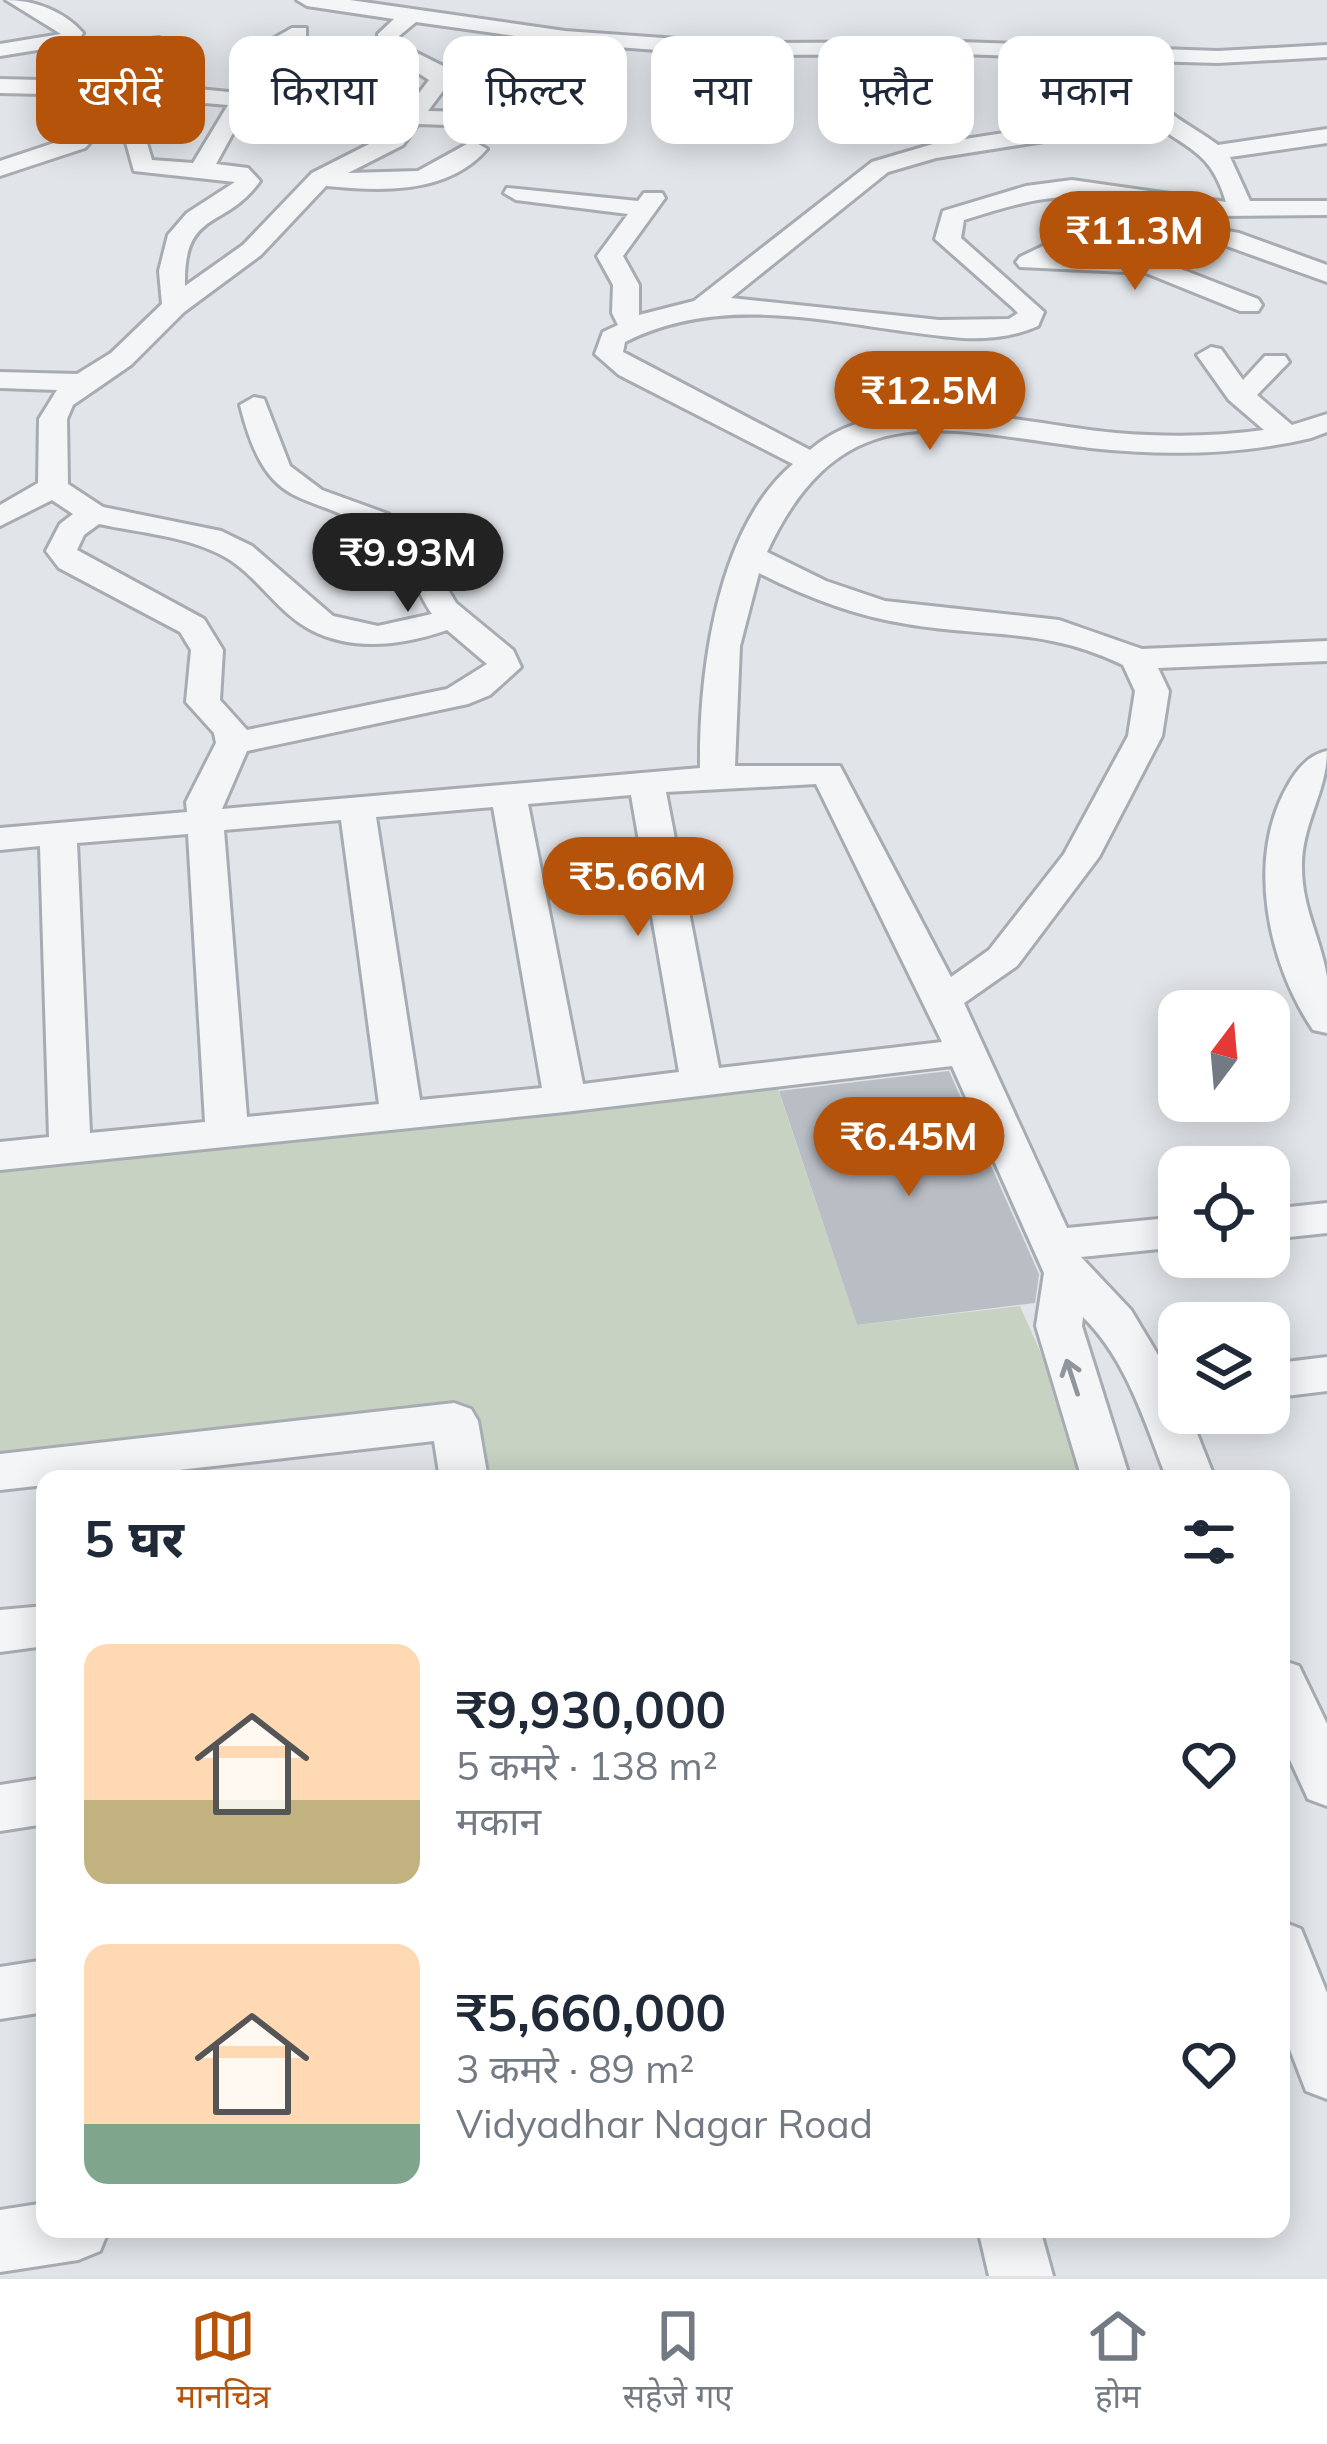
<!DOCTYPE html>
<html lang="hi">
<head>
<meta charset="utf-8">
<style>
  :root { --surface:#fff; --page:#f2f2f3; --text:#1f2937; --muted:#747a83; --line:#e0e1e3; --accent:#b45309 }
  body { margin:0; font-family:Mulish,"Noto Sans Devanagari",sans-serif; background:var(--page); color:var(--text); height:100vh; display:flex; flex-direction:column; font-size:45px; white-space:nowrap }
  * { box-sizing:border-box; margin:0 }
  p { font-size:39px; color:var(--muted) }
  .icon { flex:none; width:66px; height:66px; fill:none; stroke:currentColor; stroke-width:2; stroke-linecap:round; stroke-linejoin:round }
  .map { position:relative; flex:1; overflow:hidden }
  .details { position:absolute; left:36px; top:1470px; width:1254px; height:768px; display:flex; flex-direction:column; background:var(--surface); border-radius:24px; box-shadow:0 6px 30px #0003 }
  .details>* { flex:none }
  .banner { position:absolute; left:36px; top:36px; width:1257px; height:108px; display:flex; gap:24px }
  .needle { width:78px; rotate:16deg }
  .tools { position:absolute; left:1158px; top:990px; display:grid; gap:24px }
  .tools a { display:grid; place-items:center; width:132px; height:132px; border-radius:24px; background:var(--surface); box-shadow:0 6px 30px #0003; font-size:60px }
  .price { position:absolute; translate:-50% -102px; padding:0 27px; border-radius:42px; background:var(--accent); color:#fff; font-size:39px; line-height:78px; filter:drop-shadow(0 3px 6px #0008) }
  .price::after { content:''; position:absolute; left:50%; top:72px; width:36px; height:27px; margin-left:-18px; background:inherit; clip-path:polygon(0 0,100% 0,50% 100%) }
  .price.on { background:#222; color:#fff }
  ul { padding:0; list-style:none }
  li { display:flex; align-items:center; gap:36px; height:300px; padding:0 48px }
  li span { display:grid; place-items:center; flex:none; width:336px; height:240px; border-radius:24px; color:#555 }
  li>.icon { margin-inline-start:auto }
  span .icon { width:144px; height:144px; fill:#fffc; stroke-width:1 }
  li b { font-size:51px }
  h2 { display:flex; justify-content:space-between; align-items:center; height:144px; padding:0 48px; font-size:51px }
  .tag { padding:0 42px; border-radius:24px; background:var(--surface); box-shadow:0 6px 30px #0003; font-size:42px; line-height:108px }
  .tag.on { background:var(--accent); color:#fff }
  .tab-bar { display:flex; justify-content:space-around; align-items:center; height:168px; border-top:3px solid var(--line); background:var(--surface); font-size:33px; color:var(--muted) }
  .tab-bar a { display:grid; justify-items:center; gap:6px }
  .tab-bar .on { color:var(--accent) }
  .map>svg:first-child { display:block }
  .green { fill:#c8d2c3 }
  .building { fill:#b9bec5 }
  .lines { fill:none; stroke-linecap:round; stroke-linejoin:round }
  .street-casing { stroke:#a7acb3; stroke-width:6 }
  .street { fill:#f4f5f7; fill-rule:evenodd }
  .oneway { stroke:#90949c }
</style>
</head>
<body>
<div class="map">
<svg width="1327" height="2276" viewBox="0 0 1327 2276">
  <rect width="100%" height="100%" fill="#e1e5e9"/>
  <path class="green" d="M775,1080L857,1325L1020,1306L1093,1471L1034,1479H466L455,1415L0,1464V1166Z"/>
  <path class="building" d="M949,1071L1039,1274L1035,1303L857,1325L779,1091Z"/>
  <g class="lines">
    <g class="street-casing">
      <g id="street">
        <path d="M6,0C34,0 64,11 83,33L79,39L103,73L102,82H127L151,39L159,38L170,44L148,84L239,93L259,62L262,45L292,28H306V36L281,53V62L251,107L406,110L429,80L377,47L378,34L394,19L307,6L297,0H350L565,31L734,43L960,42L1218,51L1327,45V57L1218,63L1146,61C1146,110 1184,119 1218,145L1327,129V143L1230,157L1250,201H1327V215L1221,216L1128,203L1086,244L1062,255L1150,257L1258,299L1262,305L1258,311H1240L1146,273L1020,267L1016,262L1020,257L1068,234L1104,199C1053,191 1012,205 964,220L961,238L1044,312L1038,326C1013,337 989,339 962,338C848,329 732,288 625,342L623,352L810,450C887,383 1025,425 1116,433C1165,437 1215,437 1264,430L1229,400L1197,355L1211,347L1221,349L1243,380L1265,356H1285L1289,362L1257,395L1292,425L1327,414V432L1311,438C1239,455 1164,456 1090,448C944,430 842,391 767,552L826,581L885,601L1059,620L1142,649L1327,641V661L1158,668L1169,691L1162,736L1099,857L1017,966L964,1003L1067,1228L1179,1217V1247L1081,1257L1131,1310L1179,1390V1413H1189L1215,1479H1167C1145,1423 1127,1360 1083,1317L1082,1326L1130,1479H1082L1036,1326L1044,1273L952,1066L565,1112L0,1170V1142L49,1137L40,846L0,850V828L187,812L186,802L216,743L214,733L186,702L191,650L180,632L59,568L46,551L60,524L73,514L52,500L0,526V505L38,483L39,419L57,390L0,388V372L77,374L111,353L162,304L159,271L168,235L187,213L235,182L134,171L122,128L125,123H141L152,160L193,163L228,105L110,95L97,135L85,148L0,176V161L69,138L88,95L0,93V79L80,81L81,73L62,46L0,56V44L61,34ZM416,22L565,43L722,55L714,101L689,121L700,128L736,104L744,55L960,54L1124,60V77L1136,106L1075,122L933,144L872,162L694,301L639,315V285L623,256L665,198L662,193H644L638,201L507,188L504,193L516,200L628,214L597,256L613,285L612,313L618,325L603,332L595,354L619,375L793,464C716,529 699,673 700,768L222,809L247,751L468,704L490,695L521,667L513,650L456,603L413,531L388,514L322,490L290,466L264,399L254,397L240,405C270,526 312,482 388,542C410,560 416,592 432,614L378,626L333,616L252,546L221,531L103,507L68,484L67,419L73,405L131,365L184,312L261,255L326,186C381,191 447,195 487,149L475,142L467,144L418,171L348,173L403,145L418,124L477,126L587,141L599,134L587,127L477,112L428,111L451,80L445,67L399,44V36ZM1146,118C1184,148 1211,149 1226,202L1072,180L1026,186L943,211L935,239L1012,307L1018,313L1009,319L939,320L731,298L888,172L936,158L1076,136ZM240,120L395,124L387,135L312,173L243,245L185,286C183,208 225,231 260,181L248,168L216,164ZM99,524C140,533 188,536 225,557C257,575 278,613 311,630C354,652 404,645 447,630L487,664L447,689L247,730L220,700L223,650L204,619L77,550L84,535ZM759,573C806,597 855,616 907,624C989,638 1045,627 1123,665L1135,691L1128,736L1064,854L989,950L951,977L840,766H735L740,646ZM816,784L942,1042L719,1068L666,792ZM631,795L679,1072L583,1084L528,804ZM493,807L542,1088L420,1100L376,817ZM341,820L379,1104L247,1117L224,830ZM188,834L205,1122L90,1133L77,843Z"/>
        <path d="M1173,221L1239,233L1327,265V282L1224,245L1164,233L1161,228L1164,223Z"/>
        <path d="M1327,751C1327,792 1301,825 1302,868C1302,908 1321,939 1327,977C1327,995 1327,1015 1327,1033L1313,1030C1268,963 1246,860 1287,787C1296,770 1308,755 1327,751Z"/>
        <path d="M1327,1203V1233L1269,1239V1209Z"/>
        <path d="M1327,1357V1391L1269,1398V1364Z"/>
        <path d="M454,1403L471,1409L478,1421L488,1479H440L434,1441L99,1479H45V1485L0,1490V1454Z"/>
        <path d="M45,1606V1646L0,1652V1610Z"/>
        <path d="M1281,1660L1299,1666L1327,1724V1806L1308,1799L1281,1740Z"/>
        <path d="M45,1778V1824L0,1831V1785Z"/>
        <path d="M1281,1921L1301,1929L1327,1993V2099L1306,2091L1281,2026Z"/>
        <path d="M45,1960V2012L0,2019V1967Z"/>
        <path d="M45,2203V2229H109L100,2251L78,2260L0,2272V2210Z"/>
        <path d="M978,2229H1040L1053,2276H989Z"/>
      </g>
    </g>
    <use href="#street" class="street"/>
  </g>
  <defs><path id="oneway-shaft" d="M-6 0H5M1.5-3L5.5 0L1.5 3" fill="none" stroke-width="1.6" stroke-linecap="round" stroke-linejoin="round" transform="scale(3)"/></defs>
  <use class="oneway" href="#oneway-shaft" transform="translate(1072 1377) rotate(-108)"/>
</svg>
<div class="tools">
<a><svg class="needle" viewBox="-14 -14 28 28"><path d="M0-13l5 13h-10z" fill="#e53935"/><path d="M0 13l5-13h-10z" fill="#747a83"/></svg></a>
<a><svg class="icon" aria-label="locate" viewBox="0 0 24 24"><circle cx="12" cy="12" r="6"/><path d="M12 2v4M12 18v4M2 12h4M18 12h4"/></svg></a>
<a><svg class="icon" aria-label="layers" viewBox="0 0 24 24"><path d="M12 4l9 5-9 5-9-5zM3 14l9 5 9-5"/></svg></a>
</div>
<b class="price" style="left:1135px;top:293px">₹11.3M</b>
<b class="price" style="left:930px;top:453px">₹12.5M</b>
<b class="price on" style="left:408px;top:615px">₹9.93M</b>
<b class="price" style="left:638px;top:939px">₹5.66M</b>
<b class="price" style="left:909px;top:1199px">₹6.45M</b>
<div class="banner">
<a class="tag on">खरीदें</a>
<a class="tag">किराया</a>
<a class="tag">फ़िल्टर</a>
<a class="tag">नया</a>
<a class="tag">फ़्लैट</a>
<a class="tag">मकान</a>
</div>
<section class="details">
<h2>5 घर<svg class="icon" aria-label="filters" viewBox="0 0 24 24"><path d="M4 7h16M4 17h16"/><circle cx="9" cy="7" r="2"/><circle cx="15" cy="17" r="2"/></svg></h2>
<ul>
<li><span style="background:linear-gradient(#ffd9b3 65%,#c2b280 0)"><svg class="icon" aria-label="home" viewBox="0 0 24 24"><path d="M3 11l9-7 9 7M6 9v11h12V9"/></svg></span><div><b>₹9,930,000</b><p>5 कमरे · 138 m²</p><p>मकान</p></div><svg class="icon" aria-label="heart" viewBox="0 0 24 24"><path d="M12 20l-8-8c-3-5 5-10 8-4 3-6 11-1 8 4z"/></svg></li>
<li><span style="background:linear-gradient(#ffd9b3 75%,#7fa58c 0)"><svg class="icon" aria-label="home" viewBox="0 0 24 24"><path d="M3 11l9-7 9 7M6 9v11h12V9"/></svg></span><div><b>₹5,660,000</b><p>3 कमरे · 89 m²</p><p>Vidyadhar Nagar Road</p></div><svg class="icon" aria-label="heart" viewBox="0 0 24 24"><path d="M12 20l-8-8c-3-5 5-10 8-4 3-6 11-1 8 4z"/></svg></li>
</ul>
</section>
</div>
<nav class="tab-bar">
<a class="on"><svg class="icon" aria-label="map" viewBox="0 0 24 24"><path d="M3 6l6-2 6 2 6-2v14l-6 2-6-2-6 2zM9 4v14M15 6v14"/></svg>मानचित्र</a>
<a><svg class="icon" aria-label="saved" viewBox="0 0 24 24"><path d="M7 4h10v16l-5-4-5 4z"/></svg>सहेजे गए</a>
<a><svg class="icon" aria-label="home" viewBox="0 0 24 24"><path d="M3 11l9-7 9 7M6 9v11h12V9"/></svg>होम</a>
</nav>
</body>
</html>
